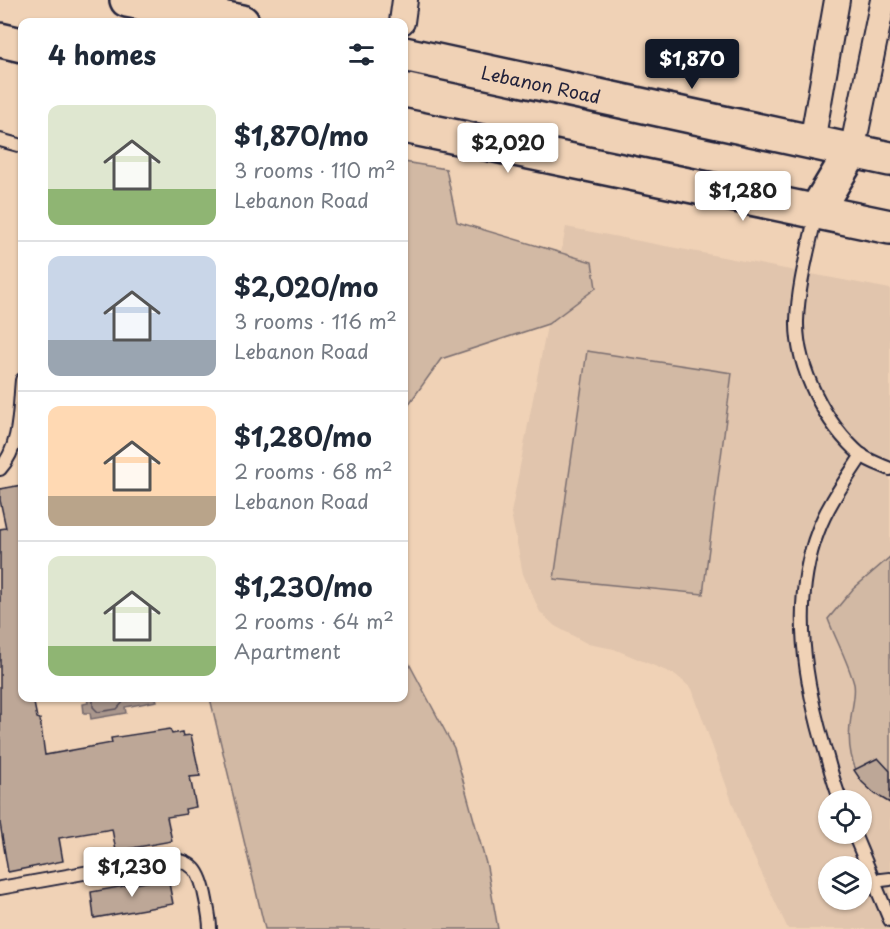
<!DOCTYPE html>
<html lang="en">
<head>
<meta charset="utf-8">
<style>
  :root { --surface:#fff; --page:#f6f6f7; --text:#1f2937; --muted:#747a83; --line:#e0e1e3; --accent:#111827 }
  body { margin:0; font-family:"Playpen Sans",sans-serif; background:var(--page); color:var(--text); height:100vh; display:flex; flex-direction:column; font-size:22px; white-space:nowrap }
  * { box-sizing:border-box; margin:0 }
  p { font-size:20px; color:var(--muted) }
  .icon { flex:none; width:33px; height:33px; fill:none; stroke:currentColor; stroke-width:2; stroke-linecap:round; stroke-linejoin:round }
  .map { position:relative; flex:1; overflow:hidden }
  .drawer { position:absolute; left:18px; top:18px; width:390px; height:684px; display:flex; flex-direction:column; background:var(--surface); border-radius:12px; box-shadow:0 2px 4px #0004 }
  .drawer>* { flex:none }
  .tools { position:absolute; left:818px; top:790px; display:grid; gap:12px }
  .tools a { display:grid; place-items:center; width:54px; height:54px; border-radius:50%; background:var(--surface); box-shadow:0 2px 4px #0004; font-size:30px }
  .price { position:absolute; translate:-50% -51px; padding:0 14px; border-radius:6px; background:#fff; color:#222; font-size:20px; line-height:39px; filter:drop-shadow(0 2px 3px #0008) }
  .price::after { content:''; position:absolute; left:50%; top:36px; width:18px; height:14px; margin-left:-9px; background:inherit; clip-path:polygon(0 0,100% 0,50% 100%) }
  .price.current { background:var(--accent); color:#fff }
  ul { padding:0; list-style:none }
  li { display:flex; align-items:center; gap:18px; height:150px; padding:0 30px }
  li+li { border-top:2px solid var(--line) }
  li span { display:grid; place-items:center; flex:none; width:168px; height:120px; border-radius:12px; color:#555 }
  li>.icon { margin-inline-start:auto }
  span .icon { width:72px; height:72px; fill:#fffc; stroke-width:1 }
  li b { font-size:26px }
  h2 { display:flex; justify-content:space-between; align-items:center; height:72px; padding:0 30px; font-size:26px }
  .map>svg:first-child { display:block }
  .built { fill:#e1c5ad; fill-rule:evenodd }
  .green { fill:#d2b9a4; stroke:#7a6e70; stroke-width:1.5 }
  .water { fill:#a9968c; stroke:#73686c; stroke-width:1.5 }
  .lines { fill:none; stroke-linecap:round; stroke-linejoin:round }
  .shore { stroke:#58505b; stroke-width:1.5 }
  .building { fill:#bda797; stroke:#22223b; stroke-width:1.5 }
  .service-casing { stroke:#22223b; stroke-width:16 }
  .minor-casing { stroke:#22223b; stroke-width:28 }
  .secondary-casing { stroke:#22223b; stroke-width:38 }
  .service { stroke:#f0d2b6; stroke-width:12 }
  .minor { stroke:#f0d2b6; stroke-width:24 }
  .secondary { stroke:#f0d2b6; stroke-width:33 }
  .labels { text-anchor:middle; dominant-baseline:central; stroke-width:5; stroke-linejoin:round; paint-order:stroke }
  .street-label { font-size:18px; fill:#22223b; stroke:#f0d2b6 }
</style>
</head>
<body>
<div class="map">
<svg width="890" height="929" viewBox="0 0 890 929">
  <rect width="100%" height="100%" fill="#f0d2b6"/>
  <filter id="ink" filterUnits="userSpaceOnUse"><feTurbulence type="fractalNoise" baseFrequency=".0167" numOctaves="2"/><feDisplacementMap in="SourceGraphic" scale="12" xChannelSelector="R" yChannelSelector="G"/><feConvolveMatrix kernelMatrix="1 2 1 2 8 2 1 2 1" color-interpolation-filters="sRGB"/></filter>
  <g filter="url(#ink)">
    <path class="built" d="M566,227L890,289V929H788L745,838L692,689L676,675L614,649L588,644L555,626L540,612L523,574L511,513ZM828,801H861V834H828ZM828,867H861V900H828Z"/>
    <g class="green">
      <path d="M404,162L446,169L457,222L592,262L596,288L548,324L441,359L404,411Z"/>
      <path d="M587,351L732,373L703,594L554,579Z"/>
      <path d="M890,557V803C854,785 845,754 851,717C852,707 856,693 854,684C848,662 836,640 828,619L853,589Z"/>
      <path d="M404,654L454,748L487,867L498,929H265L210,698H404Z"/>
    </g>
    <path class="water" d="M87,698H156L157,701L125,707L126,713L91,719L90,713H84L83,704L88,703Z"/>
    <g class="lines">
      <path class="shore" d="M93,698V707L98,712L117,709L124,701L143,698"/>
    </g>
    <g class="building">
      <path d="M22,485V698H33L37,718L40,719L45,755L112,743L111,738L170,729L172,734L182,732L183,736L191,735L200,776L190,777L196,807L185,809L186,814L167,817L172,841L116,851L112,829L59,838L63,861L8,872L0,823V529L6,528L0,500V489Z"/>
      <path d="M878,758L890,771V803L875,794L862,782L854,770Z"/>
      <path d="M168,878L173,904L94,918L91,892Z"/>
    </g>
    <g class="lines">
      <g class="service-casing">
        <g id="service">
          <path d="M0,140L22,146"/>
          <path d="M816,213C809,248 798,285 797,321C796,368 826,425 861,455C869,461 881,465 890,469"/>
          <path d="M0,469C21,446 19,410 22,380"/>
          <path d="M841,801C835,787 831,772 827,757C805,685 790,603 818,531C828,504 846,480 862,455"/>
          <path d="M854,834L890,920"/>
          <path d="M873,881L890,879"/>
          <path d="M0,888L162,859C194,858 201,872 206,900C208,910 210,919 210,929"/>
        </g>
      </g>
      <g class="minor-casing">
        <g id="minor">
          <path d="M402,22L405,0"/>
          <path d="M812,142L837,0"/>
          <path d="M852,151L883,0"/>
        </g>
      </g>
      <g class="secondary-casing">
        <g id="secondary">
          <path d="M127,0L242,22"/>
          <path d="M0,40L22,45"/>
          <path d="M404,54L890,159"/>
          <path d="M404,126L890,227"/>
          <path d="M816,211L852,151"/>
        </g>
      </g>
      <use href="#service" class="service"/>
      <use href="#minor" class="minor"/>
      <use href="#secondary" class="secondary"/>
    </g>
  </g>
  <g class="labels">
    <g class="street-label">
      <text transform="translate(541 84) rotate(12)">Lebanon Road</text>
    </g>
  </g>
</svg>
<div class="tools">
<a><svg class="icon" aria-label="locate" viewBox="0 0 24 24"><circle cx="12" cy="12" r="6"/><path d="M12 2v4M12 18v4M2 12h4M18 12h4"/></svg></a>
<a><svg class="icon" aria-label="layers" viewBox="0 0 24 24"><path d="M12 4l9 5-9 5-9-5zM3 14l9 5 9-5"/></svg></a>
</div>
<b class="price current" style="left:692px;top:90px">$1,870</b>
<b class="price" style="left:508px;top:174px">$2,020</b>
<b class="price" style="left:743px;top:222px">$1,280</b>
<b class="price" style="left:132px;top:898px">$1,230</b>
<section class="drawer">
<h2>4 homes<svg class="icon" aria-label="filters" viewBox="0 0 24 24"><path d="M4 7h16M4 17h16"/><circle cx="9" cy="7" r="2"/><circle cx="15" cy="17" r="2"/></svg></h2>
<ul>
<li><span style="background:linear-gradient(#dfe7d0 70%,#8fb573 0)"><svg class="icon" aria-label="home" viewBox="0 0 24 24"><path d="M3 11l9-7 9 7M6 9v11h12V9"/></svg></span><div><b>$1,870/mo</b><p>3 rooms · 110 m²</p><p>Lebanon Road</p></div></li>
<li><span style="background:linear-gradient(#c9d6e8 70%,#9aa5b1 0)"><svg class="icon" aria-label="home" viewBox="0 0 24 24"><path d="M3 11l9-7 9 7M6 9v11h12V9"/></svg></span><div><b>$2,020/mo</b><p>3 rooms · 116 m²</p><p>Lebanon Road</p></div></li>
<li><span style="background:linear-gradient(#ffd9b3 75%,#b9a48a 0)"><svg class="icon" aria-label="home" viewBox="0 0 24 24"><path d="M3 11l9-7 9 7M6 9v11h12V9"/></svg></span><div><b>$1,280/mo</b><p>2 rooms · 68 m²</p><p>Lebanon Road</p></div></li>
<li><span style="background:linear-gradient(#dfe7d0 75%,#8fb573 0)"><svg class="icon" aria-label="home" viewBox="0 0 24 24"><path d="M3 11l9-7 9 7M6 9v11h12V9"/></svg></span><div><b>$1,230/mo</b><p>2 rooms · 64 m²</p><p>Apartment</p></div></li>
</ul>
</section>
</div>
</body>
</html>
